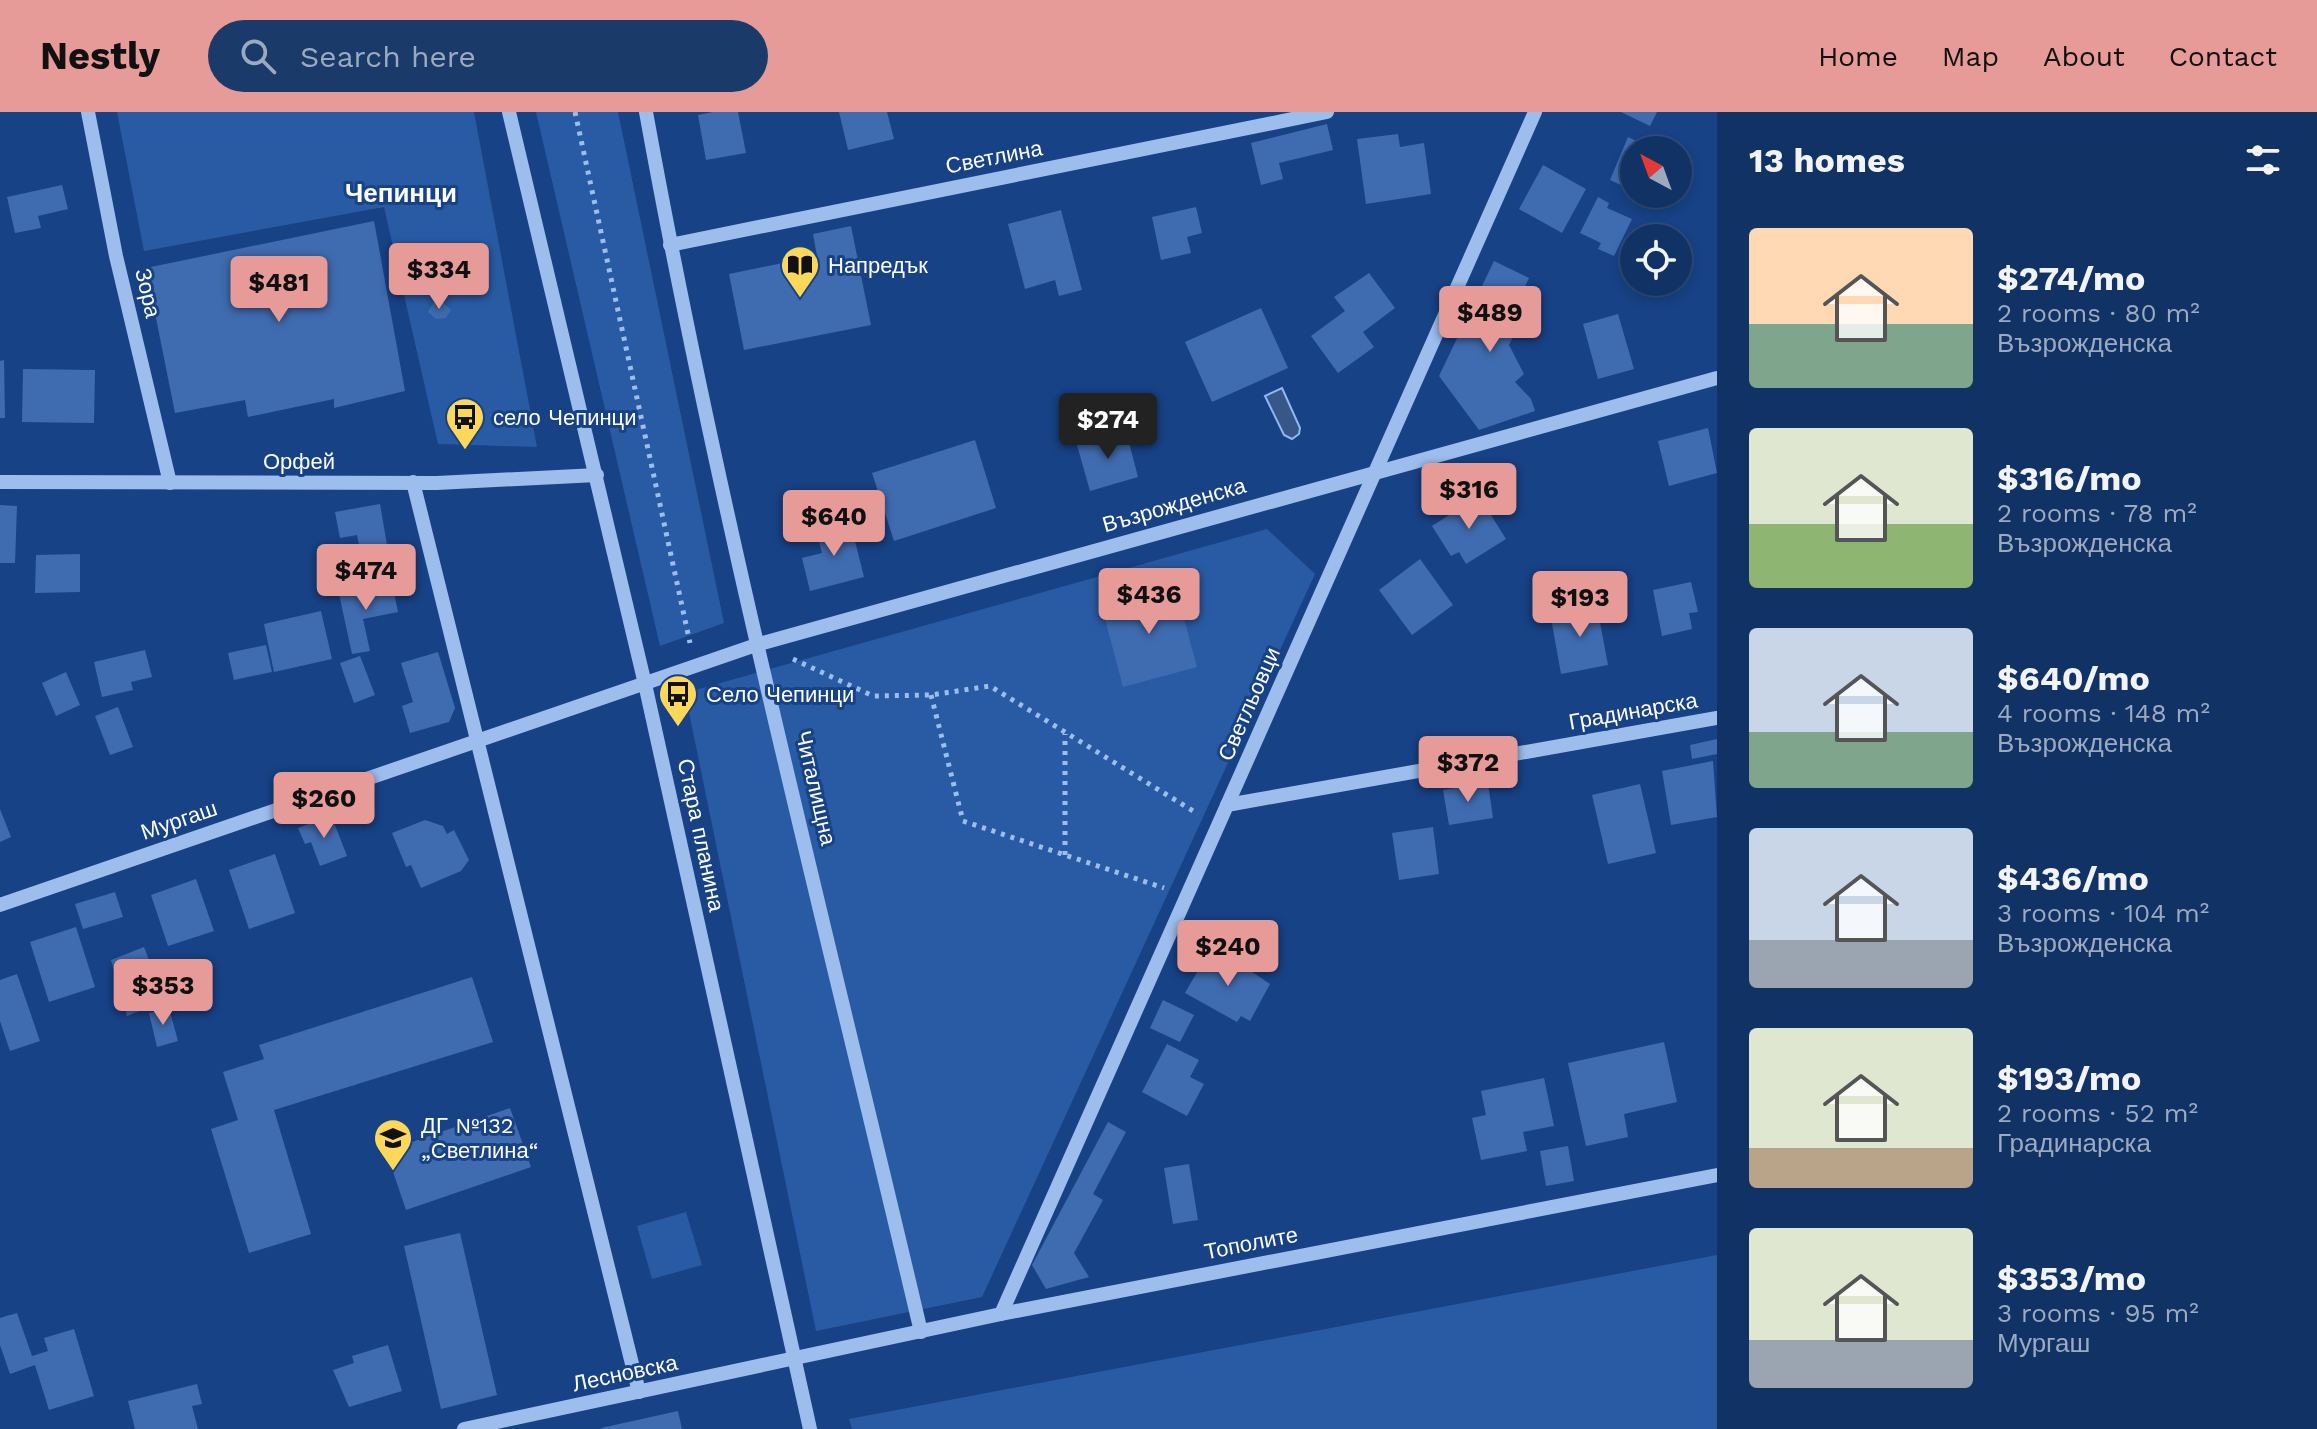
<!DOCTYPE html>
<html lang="en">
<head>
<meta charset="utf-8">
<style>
  :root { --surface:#113264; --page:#1a3a6a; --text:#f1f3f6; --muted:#9caabf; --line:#304d78; --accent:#e69b98 }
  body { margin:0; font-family:"Work Sans",sans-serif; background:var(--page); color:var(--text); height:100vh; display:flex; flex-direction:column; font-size:30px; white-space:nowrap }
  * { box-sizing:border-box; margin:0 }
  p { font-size:26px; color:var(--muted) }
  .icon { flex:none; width:44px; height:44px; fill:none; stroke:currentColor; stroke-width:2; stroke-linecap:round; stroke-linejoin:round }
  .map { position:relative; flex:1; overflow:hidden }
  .sheet { display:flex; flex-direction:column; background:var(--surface); width:600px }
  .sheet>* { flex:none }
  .needle { width:52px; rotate:319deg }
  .buttons { position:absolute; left:1620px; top:24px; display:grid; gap:16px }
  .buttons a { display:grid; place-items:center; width:72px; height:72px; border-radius:50%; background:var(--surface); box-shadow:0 4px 12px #0003,0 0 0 2px var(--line); font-size:40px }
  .price { position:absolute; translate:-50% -68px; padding:0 18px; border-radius:8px; background:var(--accent); color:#111; font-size:26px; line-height:52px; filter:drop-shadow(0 2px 4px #0008) }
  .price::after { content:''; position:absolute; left:50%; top:48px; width:24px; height:18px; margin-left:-12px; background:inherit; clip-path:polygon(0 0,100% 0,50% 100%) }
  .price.selected { background:#222; color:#fff }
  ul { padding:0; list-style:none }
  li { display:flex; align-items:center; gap:24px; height:200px; padding:0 32px }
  li span { display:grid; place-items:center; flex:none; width:224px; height:160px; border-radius:8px; color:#555 }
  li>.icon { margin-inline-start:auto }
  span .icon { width:96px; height:96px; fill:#fffc; stroke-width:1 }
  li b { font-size:34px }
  h2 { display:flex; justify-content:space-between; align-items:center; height:96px; padding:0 32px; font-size:34px }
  header { display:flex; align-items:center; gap:48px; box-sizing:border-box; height:112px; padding:0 40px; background:var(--accent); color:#111 }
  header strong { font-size:38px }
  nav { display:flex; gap:44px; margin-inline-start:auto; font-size:28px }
  .search { width:560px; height:72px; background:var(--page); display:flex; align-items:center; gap:20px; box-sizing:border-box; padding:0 28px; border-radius:44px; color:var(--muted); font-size:30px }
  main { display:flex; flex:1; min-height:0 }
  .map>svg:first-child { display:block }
  .green { fill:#295ba4 }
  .water { fill:#375789; stroke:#8fb7f0; stroke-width:2 }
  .building { fill:#3f6cb0 }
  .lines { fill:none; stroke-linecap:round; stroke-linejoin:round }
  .path { stroke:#9dbded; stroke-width:5; stroke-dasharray:4 6; stroke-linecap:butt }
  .minor { stroke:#9dbded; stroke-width:14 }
  .labels { text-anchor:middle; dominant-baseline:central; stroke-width:6; stroke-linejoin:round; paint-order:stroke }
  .street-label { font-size:22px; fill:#fff; stroke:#174286 }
  .poi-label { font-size:22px; fill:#fff; stroke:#174286; text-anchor:start }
  .quarter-label { font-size:26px; font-weight:bold; fill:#fff; stroke:#174286 }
</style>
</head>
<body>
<header>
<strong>Nestly</strong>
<div class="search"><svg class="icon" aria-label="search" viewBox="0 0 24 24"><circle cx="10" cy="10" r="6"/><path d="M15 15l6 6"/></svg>Search here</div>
<nav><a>Home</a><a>Map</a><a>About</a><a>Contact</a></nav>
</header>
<main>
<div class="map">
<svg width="1717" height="1317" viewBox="0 0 1717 1317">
  <rect width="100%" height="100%" fill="#174286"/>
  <g class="green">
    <path d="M117,0H474L537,335L438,332L384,95L144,139Z"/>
    <path d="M536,0H618L724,511L660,534Z"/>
    <path d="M1267,417L1315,462L982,1185L816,1219L685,581Z"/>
    <path d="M686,1100L702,1153L652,1167L637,1114Z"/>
    <path d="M1717,1143V1317H852L849,1307Z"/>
  </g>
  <path class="water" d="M1282,276L1300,316L1299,322L1292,327L1284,323L1265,284Z"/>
  <g class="building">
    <path d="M713,0H738L746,41L706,48L698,3Z"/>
    <path d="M839,0H887L894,27L848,38Z"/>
    <path d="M1621,0H1657L1650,14Z"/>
    <path d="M1327,12L1333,38L1279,51L1283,67L1261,73L1251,31Z"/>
    <path d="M1398,22L1400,35L1424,31L1431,82L1366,92L1357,27Z"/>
    <path d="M1628,25L1643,32L1641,38H1634V53L1625,75L1610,68Z"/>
    <path d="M1543,53L1586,77L1562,121L1519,97Z"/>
    <path d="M62,73L68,97L38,104L41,116L15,121L7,85Z"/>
    <path d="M1598,85L1609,91L1607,96L1632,107L1614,144L1598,137L1601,131L1580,121Z"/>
    <path d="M1196,95L1202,121L1187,125L1191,141L1161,148L1152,105Z"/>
    <path d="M1061,98L1082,178L1059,184L1055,168L1025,177L1008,112Z"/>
    <path d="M374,109L405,279L334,296V287L248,305L245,288L175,301L146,156Z"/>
    <path d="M851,114L871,213L744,238L729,162L817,144L813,122Z"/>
    <path d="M1494,149L1529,166L1511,204L1521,209L1509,233L1524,262L1515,270L1531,287L1535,299L1479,318L1439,264Z"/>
    <path d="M1369,161L1395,196L1363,220L1374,235L1338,261L1311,224L1345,199L1334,185Z"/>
    <path d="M443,190L451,198L446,206L436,207L428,200L433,191Z"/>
    <path d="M1261,196L1288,256L1212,290L1185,230Z"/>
    <path d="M1618,202L1634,257L1598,267L1583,212Z"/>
    <path d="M4,248L5,306H0V249Z"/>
    <path d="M23,257L95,258L94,311L22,310Z"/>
    <path d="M1708,316L1717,361L1669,374L1658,329Z"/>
    <path d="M1126,319L1138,365L1090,379L1077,333Z"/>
    <path d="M975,328L996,396L894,429L872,361Z"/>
    <path d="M1479,384L1506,427L1466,452L1459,440L1451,444L1432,414Z"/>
    <path d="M380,392L387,433L360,438L357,423L340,426L335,400Z"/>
    <path d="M0,393L17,394L15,451H0Z"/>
    <path d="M850,409L864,465L810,479L802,446L822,441L816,418Z"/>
    <path d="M80,442V480L35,481L36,443Z"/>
    <path d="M1420,447L1453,493L1412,523L1379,478Z"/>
    <path d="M1691,470L1698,500L1689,501L1692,517L1662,524L1653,478Z"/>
    <path d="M392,471L398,500L363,507L370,539L352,542L339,482Z"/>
    <path d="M1175,473L1197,555L1123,575L1101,492Z"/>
    <path d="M1596,489L1608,553L1561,562L1551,506L1566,503L1565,495Z"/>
    <path d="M321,499L332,547L274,560L264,512Z"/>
    <path d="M266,533L272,560L234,568L228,541Z"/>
    <path d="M145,538L152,565L131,570L133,578L102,585L94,550Z"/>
    <path d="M438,540L455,596L449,610L410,621L402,594L413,590L401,551Z"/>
    <path d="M360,544L375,583L354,591L340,551Z"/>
    <path d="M66,560L80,593L56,604L42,571Z"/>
    <path d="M118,595L133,635L110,643L95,604Z"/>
    <path d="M1717,627V642L1692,647L1690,633Z"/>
    <path d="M1713,649L1717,705L1671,713L1662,659Z"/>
    <path d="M1488,671L1493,706L1449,713L1443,678Z"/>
    <path d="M1640,672L1656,741L1608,752L1592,683Z"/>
    <path d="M0,697L11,725L0,730Z"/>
    <path d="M331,703L347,744L320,754L311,730L305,732L298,716Z"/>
    <path d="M425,708L443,714L447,722L454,718L469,748L461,759L421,776L411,753L406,755L392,721Z"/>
    <path d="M1433,715L1439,762L1399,768L1392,721Z"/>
    <path d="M275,742L295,801L249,817L229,758Z"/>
    <path d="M196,767L214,819L168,834L151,783Z"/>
    <path d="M115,780L123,805L83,817L75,792Z"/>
    <path d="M76,815L95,875L49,890L30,830Z"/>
    <path d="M144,835L165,889L127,904L111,848Z"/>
    <path d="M1208,841L1230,853L1233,847L1270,872L1250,909L1241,904L1237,910L1185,881Z"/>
    <path d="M17,862L40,929L10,939L0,909V868Z"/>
    <path d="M472,865L493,930L274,998L311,1122L249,1141L211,1017L238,1008L223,960L264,947L259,933Z"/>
    <path d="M205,869L213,889L187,899L179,880Z"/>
    <path d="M1163,888L1194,903L1180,930L1150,916Z"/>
    <path d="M169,896L178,929L157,935L149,901Z"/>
    <path d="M1664,930L1677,990L1624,1002L1628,1025L1586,1034L1568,951Z"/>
    <path d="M1167,932L1199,948L1190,965L1204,972L1187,1004L1142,980Z"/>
    <path d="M1544,966L1554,1014L1523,1020L1527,1039L1481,1048L1472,1006L1486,1003L1481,979Z"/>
    <path d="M510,996L531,1055L406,1098L386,1039Z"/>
    <path d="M1108,1010L1126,1020L1093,1082L1103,1088L1074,1141L1089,1165L1046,1177L1032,1153Z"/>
    <path d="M1568,1034L1574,1069L1546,1074L1540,1039Z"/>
    <path d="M1189,1052L1198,1108L1173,1112L1164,1056Z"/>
    <path d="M460,1121L497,1283L441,1297L404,1134Z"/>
    <path d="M17,1201L32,1244L48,1239L44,1226L74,1217L94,1284L49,1298L35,1253L10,1262L0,1233V1206Z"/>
    <path d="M388,1233L402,1279L349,1295L333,1258L354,1251L352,1244Z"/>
    <path d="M197,1272L202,1292L192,1294L198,1317H135L128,1289Z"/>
    <path d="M678,1299L682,1317H602L601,1316Z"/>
  </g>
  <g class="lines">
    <g class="path">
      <path d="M575,0L690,531"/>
      <path d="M793,547L873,584L931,583L990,574L1198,702"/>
      <path d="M931,583L963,709L1164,776"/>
      <path d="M1065,743V622"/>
    </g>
    <g class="minor">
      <path d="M88,0L116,144L170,371"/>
      <path d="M509,0L645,572L810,1317"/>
      <path d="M646,0C720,410 826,815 921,1220"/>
      <path d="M670,133L1327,0"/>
      <path d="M0,370L437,371L597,363"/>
      <path d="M413,370L639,1280"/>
      <path d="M1227,693L1717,606"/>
      <path d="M0,793L759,532L1717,266"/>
      <path d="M1001,1202L1535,0"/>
      <path d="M464,1317L1001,1202L1717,1063"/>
    </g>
  </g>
  <defs>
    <g id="library-pin" transform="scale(2)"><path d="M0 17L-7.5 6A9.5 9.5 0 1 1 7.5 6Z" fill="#ffd759" stroke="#174286"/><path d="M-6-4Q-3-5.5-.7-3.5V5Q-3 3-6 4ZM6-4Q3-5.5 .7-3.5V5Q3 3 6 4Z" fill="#111"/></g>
    <g id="bus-pin" transform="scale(2)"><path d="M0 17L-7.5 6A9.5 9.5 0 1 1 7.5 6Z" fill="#ffd759" stroke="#174286"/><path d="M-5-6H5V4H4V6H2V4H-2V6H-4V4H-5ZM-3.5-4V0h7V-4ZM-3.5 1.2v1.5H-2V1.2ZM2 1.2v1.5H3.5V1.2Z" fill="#111"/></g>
    <g id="school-pin" transform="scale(2)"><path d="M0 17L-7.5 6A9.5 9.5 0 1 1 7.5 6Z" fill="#ffd759" stroke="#174286"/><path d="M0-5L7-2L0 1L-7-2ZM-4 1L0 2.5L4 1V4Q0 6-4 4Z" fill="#111"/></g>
  </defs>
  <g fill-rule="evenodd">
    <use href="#library-pin" x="800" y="153"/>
    <use href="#bus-pin" x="465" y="305"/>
    <use href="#bus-pin" x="678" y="582"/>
    <use href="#school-pin" x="393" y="1026"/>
  </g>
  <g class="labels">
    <g class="street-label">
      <text transform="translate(994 45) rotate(-11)">Светлина</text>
      <text transform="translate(148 181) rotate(77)">Зора</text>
      <text x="299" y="349">Орфей</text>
      <text transform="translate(1174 393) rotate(-16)">Възрожденска</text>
      <text transform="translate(1249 592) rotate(-66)">Светльовци</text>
      <text transform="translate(1633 599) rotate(-10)">Градинарска</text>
      <text transform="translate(816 676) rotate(77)">Читалищна</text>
      <text transform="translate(179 708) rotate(-19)">Мургаш</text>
      <text transform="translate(701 723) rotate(78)">Стара планина</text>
      <text transform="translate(1251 1131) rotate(-11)">Тополите</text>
      <text transform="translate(625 1261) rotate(-12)">Лесновска</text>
    </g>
    <g class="poi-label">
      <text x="828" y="153">Напредък</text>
      <text x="493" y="305">село Чепинци</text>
      <text x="706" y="582">Село Чепинци</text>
      <text x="421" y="1013">ДГ №132<tspan x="421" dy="25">„Светлина“</tspan></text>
    </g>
    <g class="quarter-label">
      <text x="401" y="81">Чепинци</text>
    </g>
  </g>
</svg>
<div class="buttons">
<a><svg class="needle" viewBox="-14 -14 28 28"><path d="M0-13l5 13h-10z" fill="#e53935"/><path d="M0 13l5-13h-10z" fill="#9caabf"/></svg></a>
<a><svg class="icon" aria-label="locate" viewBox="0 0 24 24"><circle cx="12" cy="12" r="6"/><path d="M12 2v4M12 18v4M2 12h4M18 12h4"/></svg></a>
</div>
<b class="price" style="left:439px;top:199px">$334</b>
<b class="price" style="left:279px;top:212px">$481</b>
<b class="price" style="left:1490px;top:242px">$489</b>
<b class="price selected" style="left:1108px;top:349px">$274</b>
<b class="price" style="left:1469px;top:419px">$316</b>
<b class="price" style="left:834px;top:446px">$640</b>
<b class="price" style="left:366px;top:500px">$474</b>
<b class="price" style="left:1149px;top:524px">$436</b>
<b class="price" style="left:1580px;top:527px">$193</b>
<b class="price" style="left:1468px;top:692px">$372</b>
<b class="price" style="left:324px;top:728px">$260</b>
<b class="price" style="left:1228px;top:876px">$240</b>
<b class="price" style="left:163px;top:915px">$353</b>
</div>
<section class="sheet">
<h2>13 homes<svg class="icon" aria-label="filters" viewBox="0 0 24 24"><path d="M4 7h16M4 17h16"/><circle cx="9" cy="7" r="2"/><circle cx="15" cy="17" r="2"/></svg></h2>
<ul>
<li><span style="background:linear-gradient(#ffd9b3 60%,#7fa58c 0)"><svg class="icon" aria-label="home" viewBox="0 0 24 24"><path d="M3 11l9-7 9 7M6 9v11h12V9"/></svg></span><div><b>$274/mo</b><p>2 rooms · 80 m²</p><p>Възрожденска</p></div></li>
<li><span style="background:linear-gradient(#dfe7d0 60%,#8fb573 0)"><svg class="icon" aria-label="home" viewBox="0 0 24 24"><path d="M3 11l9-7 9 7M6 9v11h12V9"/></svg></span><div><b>$316/mo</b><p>2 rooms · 78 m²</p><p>Възрожденска</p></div></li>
<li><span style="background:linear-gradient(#c9d6e8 65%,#7fa58c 0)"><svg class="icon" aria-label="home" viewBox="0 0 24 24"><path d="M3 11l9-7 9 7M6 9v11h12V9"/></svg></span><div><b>$640/mo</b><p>4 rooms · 148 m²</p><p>Възрожденска</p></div></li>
<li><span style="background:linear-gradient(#c9d6e8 70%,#9aa5b1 0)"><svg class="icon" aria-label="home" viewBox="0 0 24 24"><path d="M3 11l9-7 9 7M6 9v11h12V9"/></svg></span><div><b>$436/mo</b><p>3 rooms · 104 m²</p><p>Възрожденска</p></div></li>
<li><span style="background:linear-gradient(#dfe7d0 75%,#b9a48a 0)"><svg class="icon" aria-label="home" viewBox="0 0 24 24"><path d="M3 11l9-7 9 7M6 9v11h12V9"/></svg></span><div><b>$193/mo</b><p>2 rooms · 52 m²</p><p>Градинарска</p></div></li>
<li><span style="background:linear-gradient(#dfe7d0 70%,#9aa5b1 0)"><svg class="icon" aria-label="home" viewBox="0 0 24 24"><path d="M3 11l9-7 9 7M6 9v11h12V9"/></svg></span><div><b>$353/mo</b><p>3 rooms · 95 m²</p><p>Мургаш</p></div></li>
</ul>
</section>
</main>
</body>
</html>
